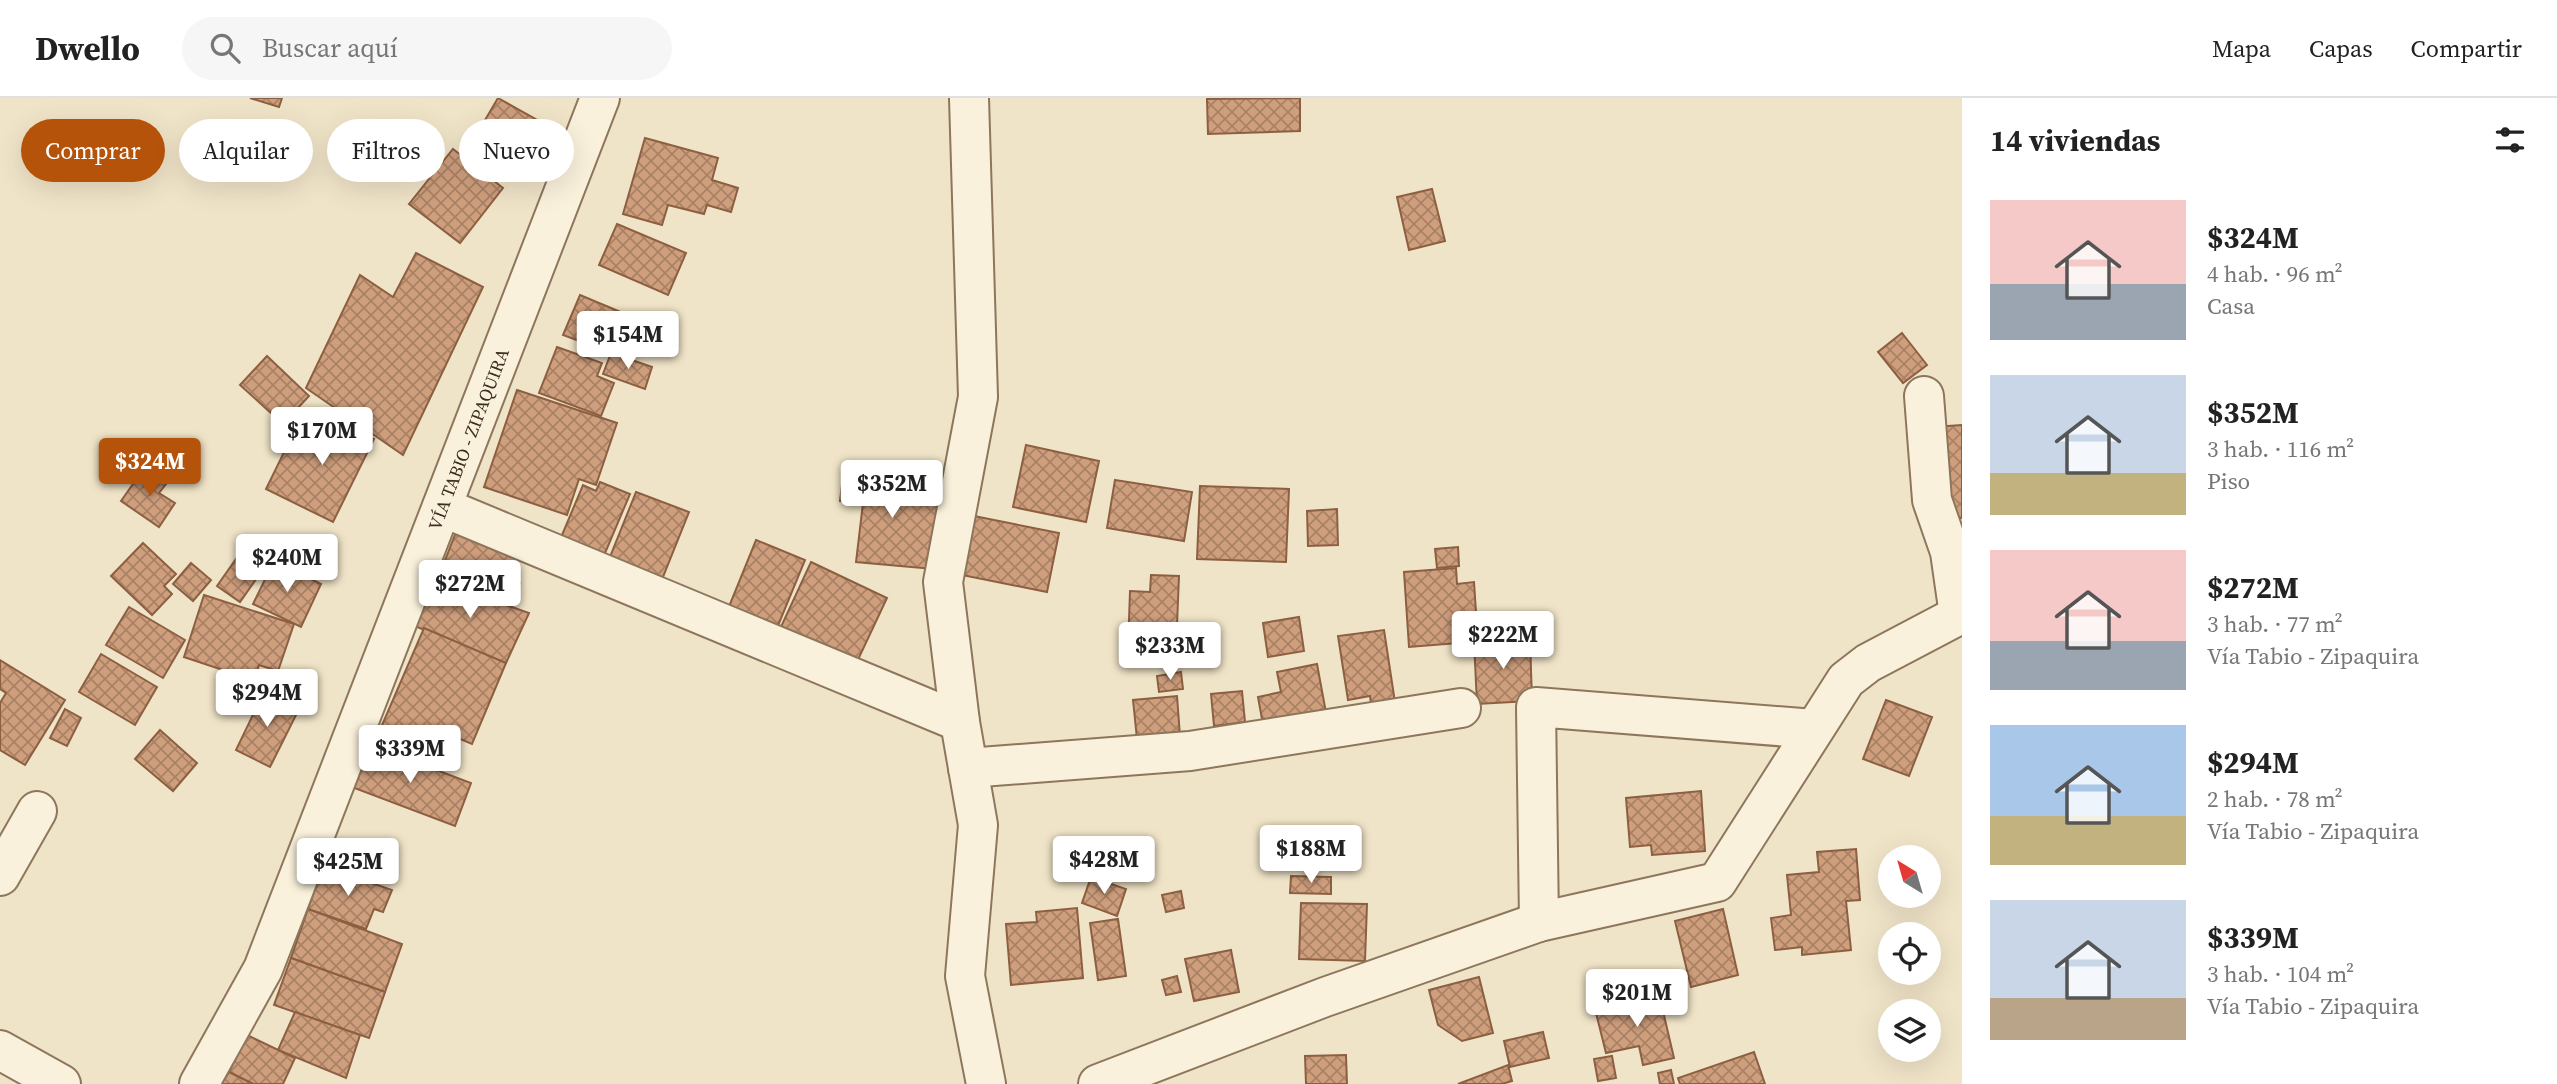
<!DOCTYPE html>
<html lang="es">
<head>
<meta charset="utf-8">
<style>
  :root { --surface:#fff; --page:#f6f6f6; --text:#222; --muted:#767676; --line:#e0e0e0; --accent:#b45309 }
  body { margin:0; font-family:"Source Serif 4",serif; background:var(--page); color:var(--text); height:100vh; display:flex; flex-direction:column; font-size:26px; white-space:nowrap }
  * { box-sizing:border-box; margin:0 }
  p { font-size:23px; color:var(--muted) }
  .icon { flex:none; width:38px; height:38px; fill:none; stroke:currentColor; stroke-width:2; stroke-linecap:round; stroke-linejoin:round }
  .map { position:relative; flex:1; overflow:hidden }
  .side { display:flex; flex-direction:column; background:var(--surface); width:595px }
  .side>* { flex:none }
  .hud { position:absolute; left:21px; top:21px; width:665px; height:63px; display:flex; gap:14px }
  .needle { width:46px; rotate:323deg }
  .buttons { position:absolute; left:1878px; top:747px; display:grid; gap:14px }
  .buttons a { display:grid; place-items:center; width:63px; height:63px; border-radius:50%; background:var(--surface); box-shadow:0 7px 28px #0002; font-size:35px }
  .price { position:absolute; translate:-50% -60px; padding:0 16px; border-radius:7px; background:#fff; color:#222; font-size:23px; line-height:46px; filter:drop-shadow(0 2px 4px #0008) }
  .price::after { content:''; position:absolute; left:50%; top:42px; width:21px; height:16px; margin-left:-10px; background:inherit; clip-path:polygon(0 0,100% 0,50% 100%) }
  .price.selected { background:var(--accent); color:#fff }
  ul { padding:0; list-style:none }
  li { display:flex; align-items:center; gap:21px; height:175px; padding:0 28px }
  li span { display:grid; place-items:center; flex:none; width:196px; height:140px; border-radius:0px; color:#555 }
  li>.icon { margin-inline-start:auto }
  span .icon { width:84px; height:84px; fill:#fffc; stroke-width:1 }
  li b { font-size:30px }
  h2 { display:flex; justify-content:space-between; align-items:center; height:84px; padding:0 28px; font-size:30px }
  .pill { padding:0 24px; border-radius:32px; background:var(--surface); box-shadow:0 7px 28px #0002; font-size:24px; line-height:63px }
  .pill.selected { background:var(--accent); color:#fff }
  header { display:flex; align-items:center; gap:42px; box-sizing:border-box; height:98px; padding:0 35px; background:var(--surface); border-bottom:2px solid var(--line) }
  header strong { font-size:33px }
  nav { display:flex; gap:38px; margin-inline-start:auto; font-size:24px }
  .search { width:490px; height:63px; background:var(--page); display:flex; align-items:center; gap:18px; box-sizing:border-box; padding:0 24px; border-radius:38px; color:var(--muted); font-size:26px }
  main { display:flex; flex:1; min-height:0 }
  .map>svg:first-child { display:block }
  .building { fill:url(#building-cross-hatch); stroke:#8d5f41; stroke-width:2 }
  .lines { fill:none; stroke-linecap:round; stroke-linejoin:round }
  .minor-casing { stroke:#8d765c; stroke-width:42 }
  .minor { stroke:#faf1dc; stroke-width:38 }
  .labels { text-anchor:middle; dominant-baseline:central; stroke-width:5; stroke-linejoin:round; paint-order:stroke }
  .street-label { font-size:18px; fill:#3d2e20; stroke:#f7eed8 }
</style>
</head>
<body>
<header>
<strong>Dwello</strong>
<div class="search"><svg class="icon" aria-label="search" viewBox="0 0 24 24"><circle cx="10" cy="10" r="6"/><path d="M15 15l6 6"/></svg>Buscar aquí</div>
<nav><a>Mapa</a><a>Capas</a><a>Compartir</a></nav>
</header>
<main>
<div class="map">
<svg width="1962" height="986" viewBox="0 0 1962 986">
  <defs>
    <pattern id="building-cross-hatch" width="8" height="8" patternUnits="userSpaceOnUse" patternTransform="scale(1.75)"><rect width="8" height="8" fill="#cf9f7d"/><path d="M0 0l8 8M0 8l8-8" fill="none" stroke="#a98266"/></pattern>
  </defs>
  <rect width="100%" height="100%" fill="#f0e4c8"/>
  <g class="building">
    <path d="M250,0H282L279,9Z"/>
    <path d="M498,0L546,27L524,66L475,39Z"/>
    <path d="M1300,0V33L1208,36L1207,1Z"/>
    <path d="M645,40L718,60L712,82L738,90L731,114L707,107L704,116L668,107L662,127L623,116Z"/>
    <path d="M453,51L503,90L460,145L409,106Z"/>
    <path d="M1432,91L1445,143L1409,152L1397,99Z"/>
    <path d="M617,126L686,155L668,197L599,167Z"/>
    <path d="M416,155L483,189L403,357L306,290L360,177L393,199Z"/>
    <path d="M580,197L635,220L619,258L563,237Z"/>
    <path d="M1902,235L1927,267L1903,285L1878,254Z"/>
    <path d="M557,249L602,265L597,278L614,285L601,318L539,295Z"/>
    <path d="M611,255L652,269L645,291L603,276Z"/>
    <path d="M267,258L309,298L283,326L240,287Z"/>
    <path d="M517,292L617,325L596,387L579,381L567,417L484,389Z"/>
    <path d="M320,314L374,341L333,424L266,391L288,346L301,352Z"/>
    <path d="M1962,327V420L1943,422L1934,329Z"/>
    <path d="M1026,347L1099,363L1086,424L1013,409Z"/>
    <path d="M844,369L905,376L903,396L941,400L933,471L856,464L863,405L840,403Z"/>
    <path d="M154,370L170,381L159,395L175,405L159,429L121,403L138,379L145,384Z"/>
    <path d="M1115,382L1192,394L1184,443L1107,430Z"/>
    <path d="M600,384L630,396L600,467L557,449L583,387L596,393Z"/>
    <path d="M1200,388L1289,391L1286,464L1197,461Z"/>
    <path d="M636,394L689,414L659,489L606,469Z"/>
    <path d="M1337,411L1338,447L1308,448L1307,413Z"/>
    <path d="M964,416L1059,435L1047,494L952,475Z"/>
    <path d="M458,429L520,453L510,480L520,485L511,509L437,483Z"/>
    <path d="M756,442L805,462L775,535L726,516Z"/>
    <path d="M143,445L176,476L164,488L172,496L152,517L111,478Z"/>
    <path d="M1458,449L1459,468L1437,470L1435,451Z"/>
    <path d="M243,451L266,467L240,504L217,488Z"/>
    <path d="M274,463L321,486L301,529L253,506Z"/>
    <path d="M811,464L887,500L856,566L780,531Z"/>
    <path d="M191,465L211,482L193,503L173,486Z"/>
    <path d="M1456,470L1457,486L1474,484L1477,529L1469,530L1470,544L1409,549L1404,474Z"/>
    <path d="M1151,477L1179,478L1176,552L1128,551L1130,493L1150,494Z"/>
    <path d="M429,480L529,515L506,565L412,527Z"/>
    <path d="M204,497L294,526L278,573L259,567L250,596L218,585L223,572L184,559Z"/>
    <path d="M129,509L185,542L163,580L106,547Z"/>
    <path d="M1299,519L1304,553L1268,559L1263,525Z"/>
    <path d="M424,530L506,565L472,646L441,633L426,668L373,648Z"/>
    <path d="M1384,532L1396,611L1372,614L1370,598L1348,602L1338,538Z"/>
    <path d="M1530,541L1532,603L1477,606L1474,543Z"/>
    <path d="M101,556L157,589L135,627L79,594Z"/>
    <path d="M0,562L65,602L25,667L0,652V605L6,595L0,591Z"/>
    <path d="M1317,566L1327,620L1264,632L1258,599L1281,594L1277,574Z"/>
    <path d="M1181,574L1183,591L1159,594L1157,578Z"/>
    <path d="M1242,593L1245,624L1214,628L1211,596Z"/>
    <path d="M264,594L299,611L270,669L236,652Z"/>
    <path d="M1177,598L1180,638L1137,641L1133,602Z"/>
    <path d="M1886,602L1932,619L1909,678L1863,661Z"/>
    <path d="M65,611L81,620L67,648L50,640Z"/>
    <path d="M160,632L197,665L173,693L135,661Z"/>
    <path d="M365,645L471,685L455,728L349,688Z"/>
    <path d="M1701,693L1705,753L1652,757L1651,747L1630,749L1626,700Z"/>
    <path d="M1856,751L1860,802L1846,803L1851,852L1802,857V849L1775,852L1771,820L1791,817L1787,777L1819,774L1817,754Z"/>
    <path d="M323,768L392,792L383,814L374,811L366,831L308,811Z"/>
    <path d="M1291,778L1331,779V796L1290,795Z"/>
    <path d="M1091,779L1126,791L1117,818L1082,805Z"/>
    <path d="M1181,793L1184,810L1166,814L1162,797Z"/>
    <path d="M1301,805L1367,806L1365,863L1299,861Z"/>
    <path d="M1077,810L1083,880L1011,887L1006,826L1037,824L1036,814Z"/>
    <path d="M308,811L402,846L385,894L291,860Z"/>
    <path d="M1723,811L1738,877L1691,889L1675,823Z"/>
    <path d="M1118,821L1126,878L1098,882L1090,825Z"/>
    <path d="M1231,852L1239,894L1194,903L1185,861Z"/>
    <path d="M291,860L385,894L369,940L274,907Z"/>
    <path d="M1177,878L1181,894L1166,897L1162,882Z"/>
    <path d="M1479,879L1493,935L1462,943L1438,927L1429,892Z"/>
    <path d="M1659,896L1674,960L1643,967L1639,948L1606,955L1595,911Z"/>
    <path d="M295,914L360,937L346,980L278,952Z"/>
    <path d="M1543,934L1549,960L1510,969L1504,943Z"/>
    <path d="M247,937L295,960L283,986H253L229,974Z"/>
    <path d="M1754,954L1765,986H1680L1678,980Z"/>
    <path d="M1346,957L1347,986H1306L1305,958Z"/>
    <path d="M1612,958L1616,980L1598,983L1594,961Z"/>
    <path d="M1508,967L1512,983L1502,986H1458Z"/>
    <path d="M1671,972L1674,986H1660L1658,975Z"/>
    <path d="M229,974L253,986H221Z"/>
  </g>
  <g class="lines">
    <g class="minor-casing">
      <g id="minor">
        <path d="M969,0L978,299L943,484L960,624L978,727L965,878L986,986"/>
        <path d="M442,409L960,624"/>
        <path d="M968,670L1190,653L1461,610"/>
        <path d="M0,778L37,713"/>
        <path d="M1539,824L1536,609L1814,631"/>
        <path d="M0,952L61,986"/>
        <path id="s1" d="M199,986L263,871L600,0"/>
        <path d="M1098,986L1325,899L1539,824L1717,784L1846,582L1868,565L1959,517L1950,454L1932,402L1924,298"/>
      </g>
    </g>
    <use href="#minor" class="minor"/>
  </g>
  <g class="labels">
    <g class="street-label">
      <text stroke="none"><textPath href="#s1" startOffset="700">VÍA TABIO - ZIPAQUIRA</textPath></text>
    </g>
  </g>
</svg>
<div class="buttons">
<a><svg class="needle" viewBox="-14 -14 28 28"><path d="M0-13l5 13h-10z" fill="#e53935"/><path d="M0 13l5-13h-10z" fill="#767676"/></svg></a>
<a><svg class="icon" aria-label="locate" viewBox="0 0 24 24"><circle cx="12" cy="12" r="6"/><path d="M12 2v4M12 18v4M2 12h4M18 12h4"/></svg></a>
<a><svg class="icon" aria-label="layers" viewBox="0 0 24 24"><path d="M12 4l9 5-9 5-9-5zM3 14l9 5 9-5"/></svg></a>
</div>
<b class="price" style="left:628px;top:273px">$154M</b>
<b class="price" style="left:322px;top:369px">$170M</b>
<b class="price selected" style="left:150px;top:400px">$324M</b>
<b class="price" style="left:892px;top:422px">$352M</b>
<b class="price" style="left:287px;top:496px">$240M</b>
<b class="price" style="left:470px;top:522px">$272M</b>
<b class="price" style="left:1503px;top:573px">$222M</b>
<b class="price" style="left:1170px;top:584px">$233M</b>
<b class="price" style="left:267px;top:631px">$294M</b>
<b class="price" style="left:410px;top:687px">$339M</b>
<b class="price" style="left:1311px;top:787px">$188M</b>
<b class="price" style="left:1104px;top:798px">$428M</b>
<b class="price" style="left:348px;top:800px">$425M</b>
<b class="price" style="left:1637px;top:931px">$201M</b>
<div class="hud">
<a class="pill selected">Comprar</a>
<a class="pill">Alquilar</a>
<a class="pill">Filtros</a>
<a class="pill">Nuevo</a>
</div>
</div>
<section class="side">
<h2>14 viviendas<svg class="icon" aria-label="filters" viewBox="0 0 24 24"><path d="M4 7h16M4 17h16"/><circle cx="9" cy="7" r="2"/><circle cx="15" cy="17" r="2"/></svg></h2>
<ul>
<li><span style="background:linear-gradient(#f6c9c9 60%,#9aa5b1 0)"><svg class="icon" aria-label="home" viewBox="0 0 24 24"><path d="M3 11l9-7 9 7M6 9v11h12V9"/></svg></span><div><b>$324M</b><p>4 hab. · 96 m²</p><p>Casa</p></div></li>
<li><span style="background:linear-gradient(#c9d6e8 70%,#c2b280 0)"><svg class="icon" aria-label="home" viewBox="0 0 24 24"><path d="M3 11l9-7 9 7M6 9v11h12V9"/></svg></span><div><b>$352M</b><p>3 hab. · 116 m²</p><p>Piso</p></div></li>
<li><span style="background:linear-gradient(#f6c9c9 65%,#9aa5b1 0)"><svg class="icon" aria-label="home" viewBox="0 0 24 24"><path d="M3 11l9-7 9 7M6 9v11h12V9"/></svg></span><div><b>$272M</b><p>3 hab. · 77 m²</p><p>Vía Tabio - Zipaquira</p></div></li>
<li><span style="background:linear-gradient(#a9c7e8 65%,#c2b280 0)"><svg class="icon" aria-label="home" viewBox="0 0 24 24"><path d="M3 11l9-7 9 7M6 9v11h12V9"/></svg></span><div><b>$294M</b><p>2 hab. · 78 m²</p><p>Vía Tabio - Zipaquira</p></div></li>
<li><span style="background:linear-gradient(#c9d6e8 70%,#b9a48a 0)"><svg class="icon" aria-label="home" viewBox="0 0 24 24"><path d="M3 11l9-7 9 7M6 9v11h12V9"/></svg></span><div><b>$339M</b><p>3 hab. · 104 m²</p><p>Vía Tabio - Zipaquira</p></div></li>
</ul>
</section>
</main>
</body>
</html>
